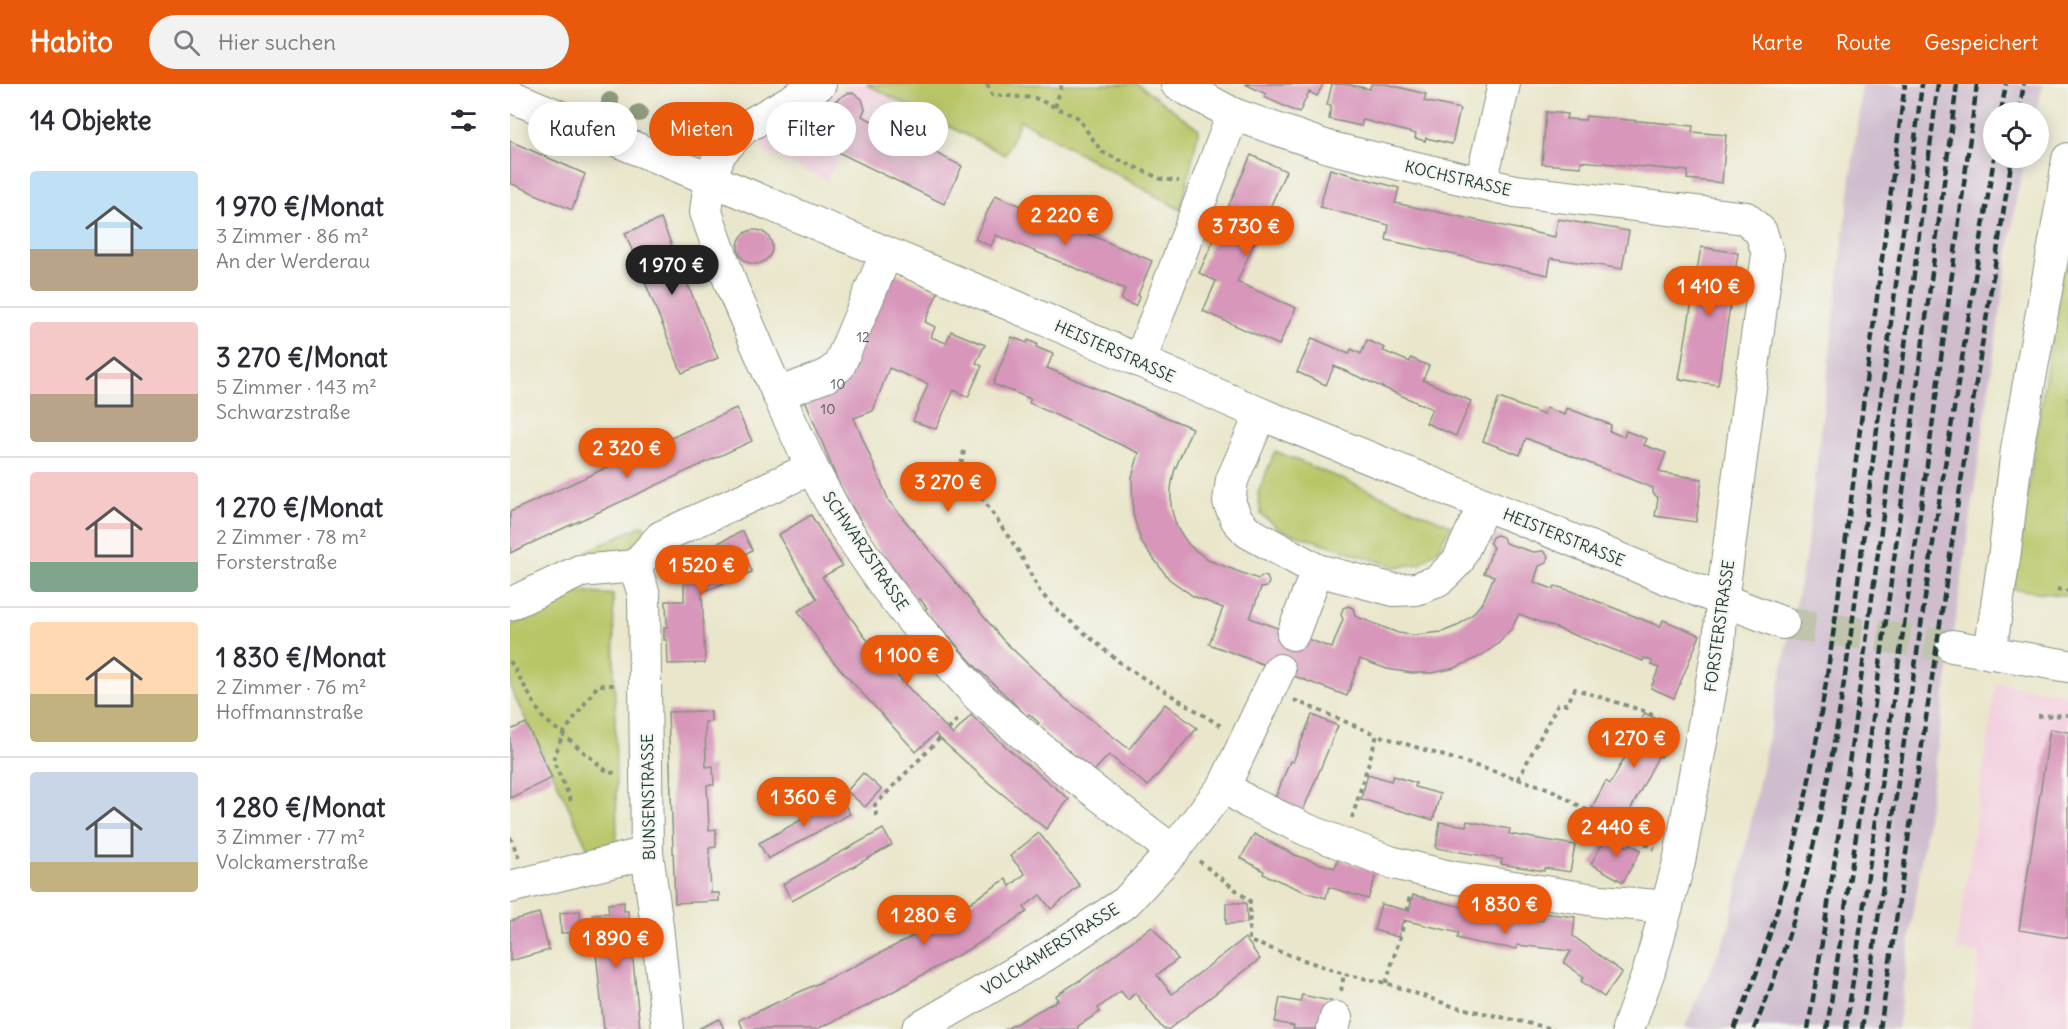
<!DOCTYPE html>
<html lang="de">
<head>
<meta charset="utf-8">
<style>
  :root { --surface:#fff; --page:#f2f2f3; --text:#2b2b33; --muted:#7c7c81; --line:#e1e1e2; --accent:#ea580c }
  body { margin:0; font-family:Delius,sans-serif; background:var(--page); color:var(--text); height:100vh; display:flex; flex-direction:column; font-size:22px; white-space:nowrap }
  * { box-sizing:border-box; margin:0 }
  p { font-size:20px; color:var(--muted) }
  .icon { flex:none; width:33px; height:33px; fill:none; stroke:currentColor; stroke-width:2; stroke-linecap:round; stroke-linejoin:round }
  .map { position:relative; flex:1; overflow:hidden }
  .sheet { display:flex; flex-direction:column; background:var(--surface); width:510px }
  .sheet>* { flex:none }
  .hud { position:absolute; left:18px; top:18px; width:570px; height:54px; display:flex; gap:12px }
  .controls { position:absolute; left:1473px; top:18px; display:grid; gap:12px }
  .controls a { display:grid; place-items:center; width:66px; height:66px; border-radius:50%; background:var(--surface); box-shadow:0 3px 15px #0003; font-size:30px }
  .price { position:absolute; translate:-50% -51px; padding:0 14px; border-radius:21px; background:var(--accent); color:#fff; font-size:20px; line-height:39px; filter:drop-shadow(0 2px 3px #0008) }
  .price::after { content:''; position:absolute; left:50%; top:36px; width:18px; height:14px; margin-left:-9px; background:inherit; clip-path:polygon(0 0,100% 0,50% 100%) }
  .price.active { background:#222; color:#fff }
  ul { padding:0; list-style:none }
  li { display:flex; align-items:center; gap:18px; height:150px; padding:0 30px }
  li+li { border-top:2px solid var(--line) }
  li span { display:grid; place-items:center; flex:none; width:168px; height:120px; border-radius:6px; color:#555 }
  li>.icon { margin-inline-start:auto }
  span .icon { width:72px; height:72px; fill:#fffc; stroke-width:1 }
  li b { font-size:26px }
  h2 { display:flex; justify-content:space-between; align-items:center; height:72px; padding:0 30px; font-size:26px }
  .tag { padding:0 21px; border-radius:27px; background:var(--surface); box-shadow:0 3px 15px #0003; font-size:21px; line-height:54px }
  .tag.active { background:var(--accent); color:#fff }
  header { display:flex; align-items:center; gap:36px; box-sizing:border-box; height:84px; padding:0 30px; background:var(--accent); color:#fff }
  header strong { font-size:28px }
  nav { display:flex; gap:33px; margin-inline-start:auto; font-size:21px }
  .search { width:420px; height:54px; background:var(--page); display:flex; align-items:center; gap:15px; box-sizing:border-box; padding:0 21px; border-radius:33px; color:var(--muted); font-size:22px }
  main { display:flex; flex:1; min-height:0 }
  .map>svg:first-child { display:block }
  .built { fill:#f3cfdf }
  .industrial { fill:#cfbdce }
  .green { fill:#b9c668; stroke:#6c824e; stroke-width:1.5 }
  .building { fill:#d896ba }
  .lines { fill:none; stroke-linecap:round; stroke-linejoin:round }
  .minor-tunnel { stroke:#c1c4ad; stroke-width:32; stroke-dasharray:32 16; stroke-linecap:butt }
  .minor-casing { stroke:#849280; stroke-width:34 }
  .path { stroke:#849280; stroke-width:4; stroke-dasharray:4.5 4.5; stroke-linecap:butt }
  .minor { stroke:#fff; stroke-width:32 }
  .rail { stroke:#1f3d34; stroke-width:4.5; stroke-dasharray:9 4.5; stroke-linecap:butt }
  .tree { fill:#909c7f }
  .labels { text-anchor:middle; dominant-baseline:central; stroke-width:5; stroke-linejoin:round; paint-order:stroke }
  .number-label { font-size:14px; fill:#4d5356 }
  .street-label { font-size:16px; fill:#1f3d34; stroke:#f6f6f2 }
</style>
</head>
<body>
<header>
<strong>Habito</strong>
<div class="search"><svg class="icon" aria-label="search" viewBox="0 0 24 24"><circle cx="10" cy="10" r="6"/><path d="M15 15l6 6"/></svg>Hier suchen</div>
<nav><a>Karte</a><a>Route</a><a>Gespeichert</a></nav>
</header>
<main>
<section class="sheet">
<h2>14 Objekte<svg class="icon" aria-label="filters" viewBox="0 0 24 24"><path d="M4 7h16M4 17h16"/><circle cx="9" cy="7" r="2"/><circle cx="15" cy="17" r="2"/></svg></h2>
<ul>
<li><span style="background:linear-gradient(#bfe0f5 65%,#b9a48a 0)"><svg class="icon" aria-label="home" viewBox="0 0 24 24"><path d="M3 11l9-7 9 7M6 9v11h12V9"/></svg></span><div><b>1 970 €/Monat</b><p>3 Zimmer · 86 m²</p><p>An der Werderau</p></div></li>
<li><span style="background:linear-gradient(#f6c9c9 60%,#b9a48a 0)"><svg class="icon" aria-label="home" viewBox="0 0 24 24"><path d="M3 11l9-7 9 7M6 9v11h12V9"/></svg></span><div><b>3 270 €/Monat</b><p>5 Zimmer · 143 m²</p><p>Schwarzstraße</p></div></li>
<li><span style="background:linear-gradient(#f6c9c9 75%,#7fa58c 0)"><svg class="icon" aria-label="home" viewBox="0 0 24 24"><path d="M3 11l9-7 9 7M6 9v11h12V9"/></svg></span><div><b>1 270 €/Monat</b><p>2 Zimmer · 78 m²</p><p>Forsterstraße</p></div></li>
<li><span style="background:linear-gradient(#ffd9b3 60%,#c2b280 0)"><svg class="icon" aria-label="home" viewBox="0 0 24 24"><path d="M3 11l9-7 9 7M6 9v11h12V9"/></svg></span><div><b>1 830 €/Monat</b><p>2 Zimmer · 76 m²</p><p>Hoffmannstraße</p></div></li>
<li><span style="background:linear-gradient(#c9d6e8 75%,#c2b280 0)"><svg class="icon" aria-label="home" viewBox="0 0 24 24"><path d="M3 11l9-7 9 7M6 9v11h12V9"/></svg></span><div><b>1 280 €/Monat</b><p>3 Zimmer · 77 m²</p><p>Volckamerstraße</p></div></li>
</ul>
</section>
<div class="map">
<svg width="1558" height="945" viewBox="0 0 1558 945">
  <rect width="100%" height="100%" fill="#f6f6f2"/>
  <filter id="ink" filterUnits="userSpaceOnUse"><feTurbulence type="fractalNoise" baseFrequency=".0167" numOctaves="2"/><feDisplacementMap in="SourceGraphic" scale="12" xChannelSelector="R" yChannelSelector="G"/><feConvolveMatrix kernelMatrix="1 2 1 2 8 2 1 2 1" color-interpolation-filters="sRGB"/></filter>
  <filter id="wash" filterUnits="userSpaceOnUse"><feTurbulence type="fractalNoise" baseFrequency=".008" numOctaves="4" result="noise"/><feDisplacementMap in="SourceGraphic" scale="24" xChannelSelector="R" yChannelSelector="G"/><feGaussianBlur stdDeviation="1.35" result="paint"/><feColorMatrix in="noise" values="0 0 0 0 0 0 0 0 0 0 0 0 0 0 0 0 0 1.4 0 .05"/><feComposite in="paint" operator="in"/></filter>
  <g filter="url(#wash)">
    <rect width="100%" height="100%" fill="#eae6cb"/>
    <g class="built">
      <path d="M341,0H356L390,18L377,45L352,33L316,96L256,68L250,52Z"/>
      <path d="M1486,599L1558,610V945H1460L1470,869L1446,866Z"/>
    </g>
    <path class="industrial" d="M1352,0H1533L1526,28H1484V74H1516L1507,110L1387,945H1174L1219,845L1296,469Z"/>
    <g class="green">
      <path d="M356,0H628L689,45L671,126L510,36L495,71Z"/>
      <path d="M1558,145V512L1503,505Z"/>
      <path d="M765,367L941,441L928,465L910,480L886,483L769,445L751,430L748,409Z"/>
      <path d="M133,441L136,446C120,473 110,473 81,473L77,467Z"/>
      <path d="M70,508L103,511L107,758L78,765L45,694L0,604V542Z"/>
    </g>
    <g id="blocks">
      <g class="building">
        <path d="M735,0H813L807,12L799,8L789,29L754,13L756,10Z"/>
        <path d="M822,0H835L860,5L861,0H876L916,10L914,17L950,25L942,60L916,54L915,57L905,54L906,50L853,36L851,42L819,35L821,22L817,21Z"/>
        <path d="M338,9H344L352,15L355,25L352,32L452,82L434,120L299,54L290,38Z"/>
        <path d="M1036,28L1057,30L1056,35L1075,36L1076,32L1183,42L1182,48L1216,51L1212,99L1177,95L1178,87L1071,77V83L1032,80Z"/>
        <path d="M0,57L75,90L62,126L0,99Z"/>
        <path d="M741,71L776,87L727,198L786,224L769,261L693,227L706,197L689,189Z"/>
        <path d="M820,85L889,104L885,119L1045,153L1048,135L1119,147L1112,185L1041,174L1038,191L876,156L879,141L810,123Z"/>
        <path d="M485,111L642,177L628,211L630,212L625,222L611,216L615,205L486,151L481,162L465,155Z"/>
        <path d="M151,135L208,274L172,289L115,149Z"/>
        <circle cx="245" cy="163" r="17"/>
        <path d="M1191,163L1228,169L1208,301L1169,295Z"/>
        <path d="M380,187L428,208L415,238L425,243L421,253L436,259L441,247L475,261L466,279L472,282L458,313L444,306L426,345L403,337L418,300L379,284L363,327L344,334L379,417L492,555L554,614L619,665L655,620L687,644L638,702L599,671L584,687L527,641L529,639L519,630L517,632L466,583L415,526L417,524L410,515L407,517L363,457L330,403L294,313Z"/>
        <path d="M502,253L517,259L518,256L527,260L526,263L543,270L537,284L682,344L664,388L661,404V424L667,444L679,461L698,476L748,495L752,492L757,493L759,498L757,503L751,504L740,534L822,564L833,535L831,531L833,524L838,522L843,524L845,532L888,549L903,551L932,548L947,542L963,530L974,516L984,492L974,489L983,464L980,459L982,453L987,451L993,453L995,459L1023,468L1033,467L1038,472L1036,479L1029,482L1024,498L1043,505L1045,502L1059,506L1149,542L1150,543L1153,536L1190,551L1164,614L1141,604L1149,584L1141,581L1142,577L1134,574L1133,577L1009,530L1002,544L988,560L969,573L945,584L922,589H902L877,585L850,575L837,612L699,560L713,524L683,512L659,495L631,458L623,430L622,393L629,369L519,319L521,315L483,300Z"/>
        <path d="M802,254L839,270L841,265L851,270L857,256L875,264L873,267L900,278L901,274L919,282L913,296L961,317L946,352L916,339L922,325L824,282L816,301L787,288Z"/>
        <path d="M989,314L1034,331L1036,324L1055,331L1057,324L1101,341L1099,347L1114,353L1116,347L1137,355L1134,361L1156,369L1149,387L1152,389L1192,395L1186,438L1145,432L1148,414L1143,409V404L1023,357L1016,354L1010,371L973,357Z"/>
        <path d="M226,324L242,357L0,469V428Z"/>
        <path d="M301,431L332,482L312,493L354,552L393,598L443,651L461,631L504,670L559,715L536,745L480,700L425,650L406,668L321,575L288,527L307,515L268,451Z"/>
        <path d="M233,447L242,466L235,470L242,488L192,508L195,579L158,580L157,556H154V543H157L156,517H174V494L168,478Z"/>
        <path d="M194,627L201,628V638H195L196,683L203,682L204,701H197L199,746L206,745V763L199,764L201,809H209V817L165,819L158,628Z"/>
        <path d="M1135,629L1166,646L1151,673L1149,671L1113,740L1082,723L1096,697L1100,700L1124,657L1120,655Z"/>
        <path d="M802,631L828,642L792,729L764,717L780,677L783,678Z"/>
        <path d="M16,639L42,694L0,714V646Z"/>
        <path d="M1540,645L1558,648V854L1509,846Z"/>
        <path d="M353,689L371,705L355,723L337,707Z"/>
        <path d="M858,690L881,697L883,692L906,699L905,703L930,710L923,736L851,715Z"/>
        <path d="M331,714L340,730L258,775L249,759Z"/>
        <path d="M957,737L1000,745L999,750L1065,761L1060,788L1035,784L1034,787L991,780L992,775L926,764L930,738L956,742Z"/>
        <path d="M373,745L382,761L282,817L273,800Z"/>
        <path d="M529,749L570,802L541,825L530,811L514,823L517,828L466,861L359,921L307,945H233L229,936L341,884L392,858L445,828L496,795L500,802L515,790L500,772Z"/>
        <path d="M744,750L785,771L808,779L825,784L828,775L867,788L858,815L819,803L816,814L795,808L753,790L754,787L731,774Z"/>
        <path d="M1097,752L1118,763L1120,760L1131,766L1113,798L1081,780Z"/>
        <path d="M903,811L973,828L1010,834L1033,837L1034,829L1065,833L1063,852L1112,888L1094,913L1071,897L1074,893L1054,879L1061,867L1007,861V865L967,859L947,854L949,849L893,836L888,853L864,846L871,820L899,827Z"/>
        <path d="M114,818V827H118L130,945H94L82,830L99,829L98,820Z"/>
        <path d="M716,819H736L737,839L716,840Z"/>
        <path d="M70,827L71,848L51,849L50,829Z"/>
        <path d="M29,829L39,866L0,877V837Z"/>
        <path d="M642,842L668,875L647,891L662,910L735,854L750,875L659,945H653L625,909L618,916L611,907L588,924L590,928L568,942V945H496L548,916L545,912L570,896V897Z"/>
        <path d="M792,911L821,917L814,945H783L784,942L765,938L770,914L790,918Z"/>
        <path d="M209,935L214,945H188Z"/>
      </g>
    </g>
  </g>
  <g filter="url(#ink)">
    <use href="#blocks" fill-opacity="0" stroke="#849280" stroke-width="1.5"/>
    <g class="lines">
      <path class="minor-tunnel" d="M1273,539L1442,562"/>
      <g class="minor-casing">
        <g id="minor">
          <path d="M310,0L234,44L210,69L200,96L196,128L222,203L268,310L316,292L329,282L376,170"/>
          <path d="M667,0L723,30L821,64L1005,107L1236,134L1251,148L1258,170L1212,517L1209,559L1169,778L1139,887L1118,945"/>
          <path d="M0,12L504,222L751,330L1176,502L1273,539"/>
          <path d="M971,99L994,0"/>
          <path d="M630,277L723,30"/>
          <path d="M268,310L302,384L330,436L375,502L409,545L469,613L550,681L663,767"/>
          <path d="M751,330L722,396L719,418L727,436L738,448L807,486L884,506L906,505L928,497L948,477L974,421"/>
          <path d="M125,482L134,511L137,769L147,842L158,945"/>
          <path d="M0,520L70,487L125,482L151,453L302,384"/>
          <path d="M783,550L807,486"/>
          <path d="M1442,562L1558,582"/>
          <path d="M1480,569L1495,467L1507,365L1552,119L1558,75"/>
          <path d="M714,702L738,718L797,746L880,778L940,793L1004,803L1091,817L1157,823"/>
          <path d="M0,803L137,769"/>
          <path d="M408,945L534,872L616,818L663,767L714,702L769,586"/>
          <path d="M823,945L826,934"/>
        </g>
      </g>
      <g class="path">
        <path d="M477,0L482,11L525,14L567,33L592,68L651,95L669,97"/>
        <path d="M545,23L552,0"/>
        <path d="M454,367L451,381L456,400L472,414L509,468L530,508L547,526L614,582L711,642"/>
        <path d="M1547,505L1558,507"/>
        <path d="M0,577L32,633L99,689L109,688"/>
        <path d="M784,616L867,651"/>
        <path d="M1528,632L1558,631"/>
        <path d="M438,646L450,633"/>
        <path d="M1008,695L1048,620H1057L1065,605L1137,628L1165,644"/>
        <path d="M61,717L43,676L53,650L88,601H108"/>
        <path d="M366,732L365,721L430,654"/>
        <path d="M842,734L867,651L1040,705L1145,765"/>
        <path d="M0,753L9,774"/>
        <path d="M689,777L740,817L739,857L834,890"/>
        <path d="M897,827L900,811"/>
        <path d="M876,899L895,836"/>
        <path d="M831,907L834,890L876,899L942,922L1044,945"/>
      </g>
      <use href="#minor" class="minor"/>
      <g class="rail">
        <path d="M1491,28L1496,0"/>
        <path d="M1509,28L1514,0"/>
        <path d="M1224,945C1295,783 1316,606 1339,432C1357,288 1376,144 1395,0"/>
        <path d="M1244,945C1317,775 1336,589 1359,408C1376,272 1395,136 1412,0"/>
        <path d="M1298,945C1350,631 1388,315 1428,0"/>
        <path d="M1317,945L1357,679L1447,0"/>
        <path d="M1336,945L1417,381L1467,0"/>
        <path d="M1352,945L1428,425L1484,74"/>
        <path d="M1370,945L1461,330L1502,74"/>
      </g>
    </g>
    <g class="tree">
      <circle cx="100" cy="17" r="9"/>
      <circle cx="129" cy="29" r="9"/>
    </g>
  </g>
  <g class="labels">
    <g class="number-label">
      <text x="353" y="253">12</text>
      <text x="328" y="300">10</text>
      <text x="318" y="325">10</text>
    </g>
    <g class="street-label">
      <text transform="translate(948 94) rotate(13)">KOCHSTRASSE</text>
      <text transform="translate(605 267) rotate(24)">HEISTERSTRASSE</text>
      <text transform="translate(1054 453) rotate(22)">HEISTERSTRASSE</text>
      <text transform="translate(356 467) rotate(56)">SCHWARZSTRASSE</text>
      <text transform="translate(1209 542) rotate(-82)">FORSTERSTRASSE</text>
      <text transform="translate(138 713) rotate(-91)">BUNSENSTRASSE</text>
      <text transform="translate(540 865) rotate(-32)">VOLCKAMERSTRASSE</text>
    </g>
  </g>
</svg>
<div class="controls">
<a><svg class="icon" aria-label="locate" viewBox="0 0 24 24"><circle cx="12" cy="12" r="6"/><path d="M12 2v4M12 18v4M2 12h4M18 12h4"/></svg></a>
</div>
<b class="price" style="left:555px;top:162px">2 220 €</b>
<b class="price" style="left:736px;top:173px">3 730 €</b>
<b class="price active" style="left:162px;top:212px">1 970 €</b>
<b class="price" style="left:1199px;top:233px">1 410 €</b>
<b class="price" style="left:117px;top:395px">2 320 €</b>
<b class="price" style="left:438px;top:429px">3 270 €</b>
<b class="price" style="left:192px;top:512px">1 520 €</b>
<b class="price" style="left:397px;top:602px">1 100 €</b>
<b class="price" style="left:1124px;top:685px">1 270 €</b>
<b class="price" style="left:294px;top:744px">1 360 €</b>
<b class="price" style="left:1106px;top:774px">2 440 €</b>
<b class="price" style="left:995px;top:851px">1 830 €</b>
<b class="price" style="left:414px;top:862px">1 280 €</b>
<b class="price" style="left:106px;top:885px">1 890 €</b>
<div class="hud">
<a class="tag">Kaufen</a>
<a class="tag active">Mieten</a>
<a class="tag">Filter</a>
<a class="tag">Neu</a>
</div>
</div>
</main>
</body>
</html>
